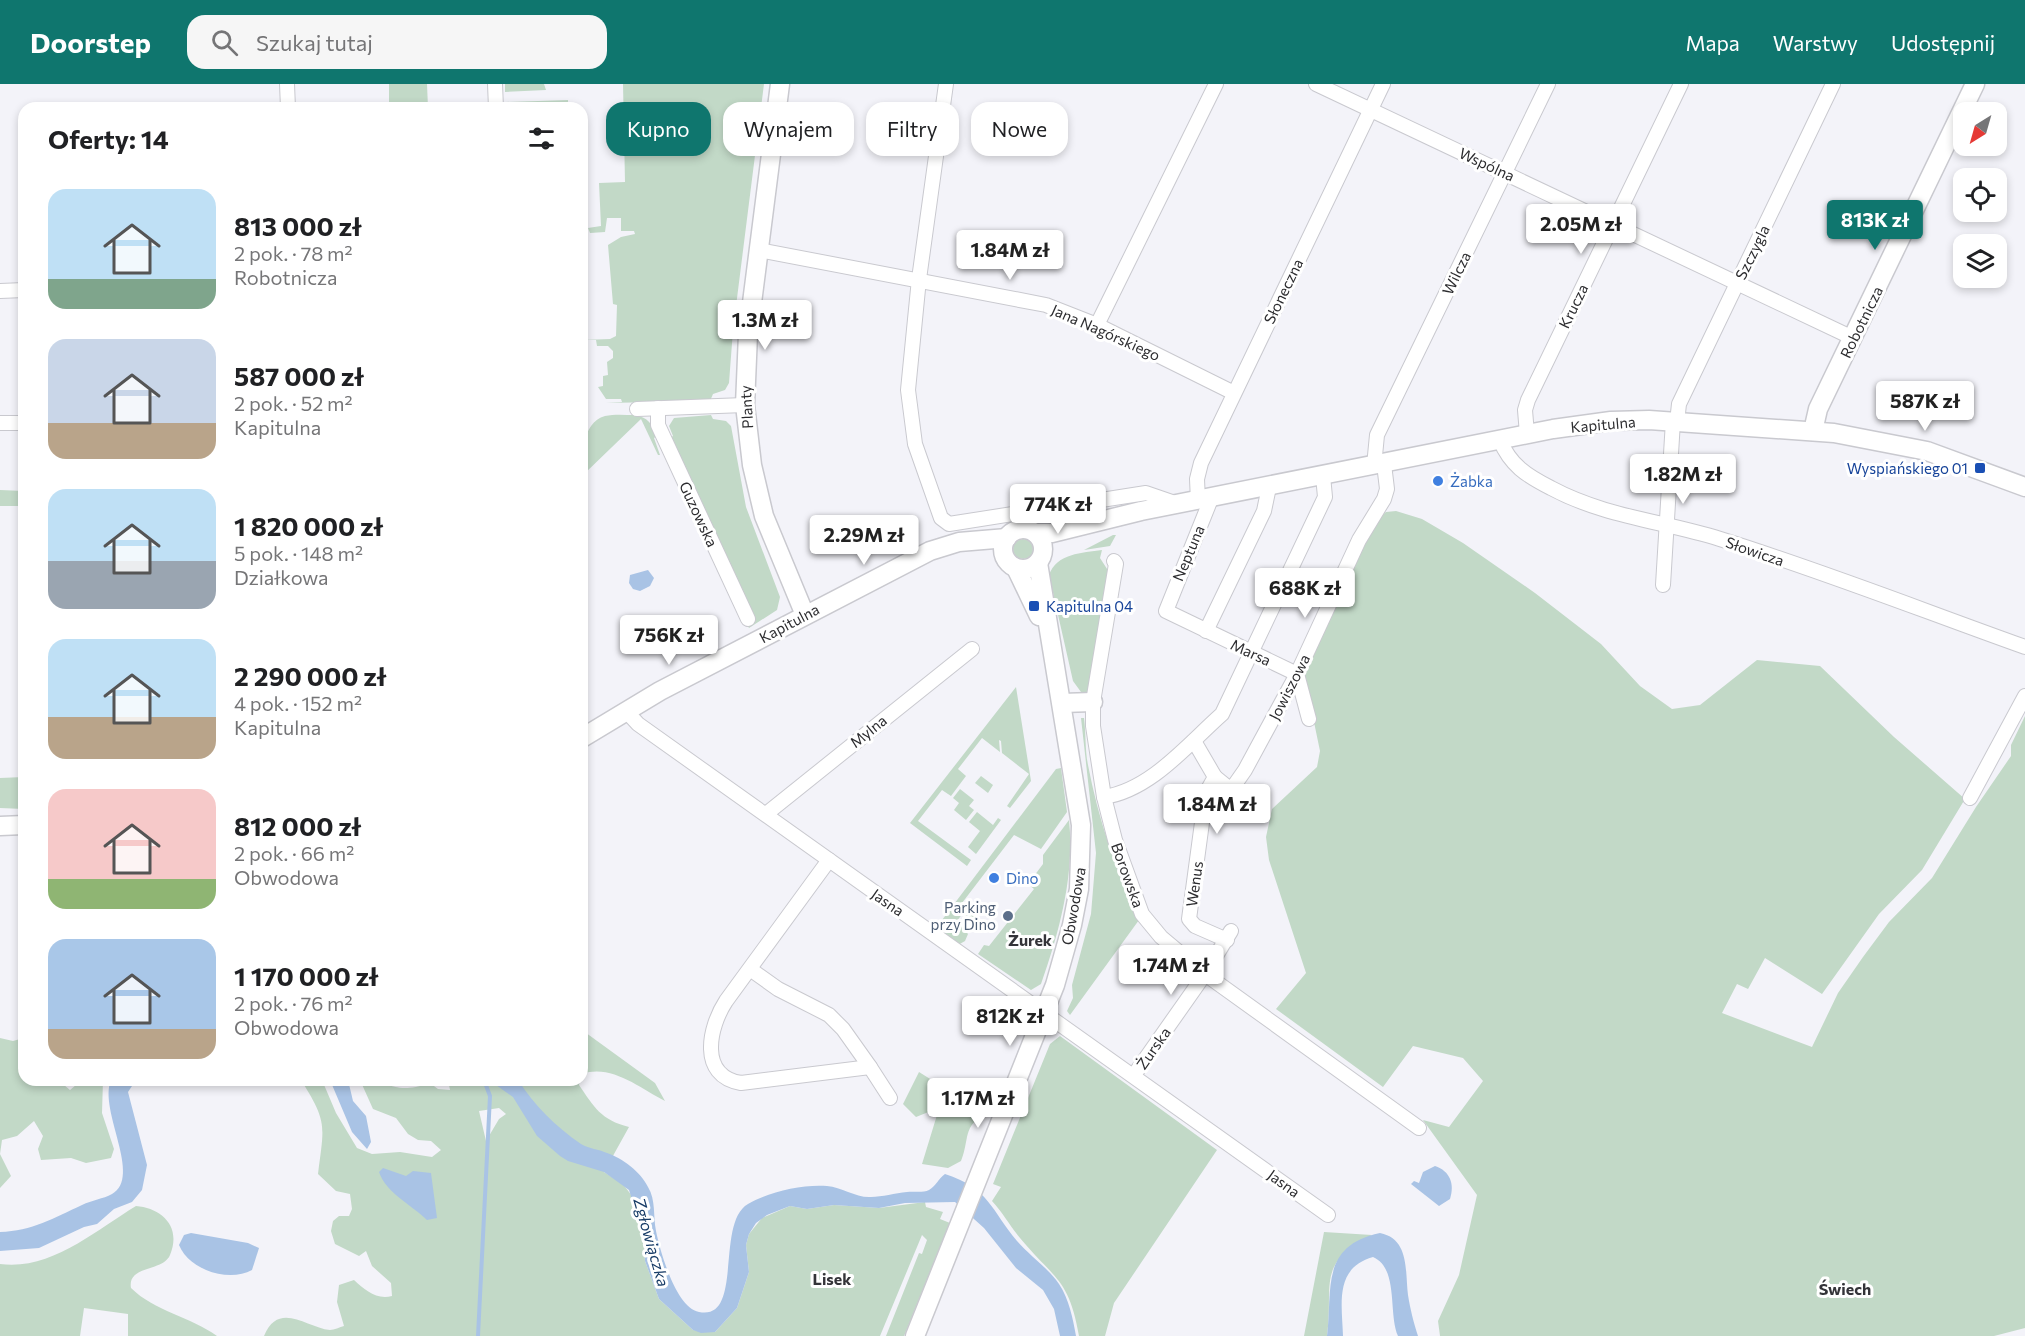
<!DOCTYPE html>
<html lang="pl">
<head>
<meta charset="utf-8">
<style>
  :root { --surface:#fff; --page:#f6f6f6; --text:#202124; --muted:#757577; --accent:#0f766e }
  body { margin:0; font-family:Commissioner,sans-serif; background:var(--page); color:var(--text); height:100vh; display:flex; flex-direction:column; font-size:22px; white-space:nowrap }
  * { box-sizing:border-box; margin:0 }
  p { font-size:20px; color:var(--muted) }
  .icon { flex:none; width:33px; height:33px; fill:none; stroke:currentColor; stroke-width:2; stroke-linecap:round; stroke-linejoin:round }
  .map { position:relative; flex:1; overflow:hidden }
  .drawer { position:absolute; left:18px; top:18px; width:570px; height:984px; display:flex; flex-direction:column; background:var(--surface); border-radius:18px; box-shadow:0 3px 9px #0003 }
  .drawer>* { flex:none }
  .guide { position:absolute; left:606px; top:18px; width:570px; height:54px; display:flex; gap:12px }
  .needle { width:39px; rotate:217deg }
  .tools { position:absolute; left:1953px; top:18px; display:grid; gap:12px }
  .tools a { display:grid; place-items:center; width:54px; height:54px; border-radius:12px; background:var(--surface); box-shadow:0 3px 9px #0003; font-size:30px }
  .price { position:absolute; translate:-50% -51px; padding:0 14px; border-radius:6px; background:#fff; color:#222; font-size:20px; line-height:39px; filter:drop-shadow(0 2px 3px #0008) }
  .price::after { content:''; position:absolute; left:50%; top:36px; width:18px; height:14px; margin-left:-9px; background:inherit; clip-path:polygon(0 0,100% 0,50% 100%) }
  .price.active { background:var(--accent); color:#fff }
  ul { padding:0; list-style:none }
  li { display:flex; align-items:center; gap:18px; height:150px; padding:0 30px }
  li span { display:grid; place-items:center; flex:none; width:168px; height:120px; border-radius:18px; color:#555 }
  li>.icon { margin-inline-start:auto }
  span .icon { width:72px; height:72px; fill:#fffc; stroke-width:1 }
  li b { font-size:26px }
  h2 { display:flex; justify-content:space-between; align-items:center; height:72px; padding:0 30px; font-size:26px }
  .tag { padding:0 21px; border-radius:18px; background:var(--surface); box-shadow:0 3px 9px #0003; font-size:21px; line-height:54px }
  .tag.active { background:var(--accent); color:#fff }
  header { display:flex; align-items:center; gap:36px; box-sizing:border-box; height:84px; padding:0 30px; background:var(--accent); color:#fff }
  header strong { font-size:28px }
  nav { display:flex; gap:33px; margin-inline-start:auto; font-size:21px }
  .search { width:420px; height:54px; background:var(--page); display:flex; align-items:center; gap:15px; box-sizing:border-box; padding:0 21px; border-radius:18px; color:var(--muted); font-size:22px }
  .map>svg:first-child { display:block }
  .green { fill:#c2d9c7; fill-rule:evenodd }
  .water { fill:#a9c3e5 }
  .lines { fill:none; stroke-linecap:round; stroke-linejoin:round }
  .stream { stroke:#a9c3e5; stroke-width:4 }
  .street-casing { stroke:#c9c9cf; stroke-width:16 }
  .secondary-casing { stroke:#c9c9cf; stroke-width:21 }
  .street { stroke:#fff; stroke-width:14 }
  .secondary { stroke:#fff; stroke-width:18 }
  .transit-dot { fill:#1a4fb4; stroke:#fff; stroke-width:2 }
  .shop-dot { fill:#3f7fe0; stroke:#fff; stroke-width:2 }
  .service-dot { fill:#5c6f8a; stroke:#fff; stroke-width:2 }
  .labels { text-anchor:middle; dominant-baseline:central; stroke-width:6; stroke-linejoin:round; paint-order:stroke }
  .street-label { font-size:15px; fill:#2c2c2f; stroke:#fff }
  .transit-label { font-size:15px; fill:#164399; stroke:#fff; text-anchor:end }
  .shop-label { font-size:15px; fill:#366cbe; stroke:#fff; text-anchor:start }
  .service-label { font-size:15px; fill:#4e5e75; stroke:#fff; text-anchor:end }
  .neighbourhood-label { font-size:16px; font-weight:bold; fill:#343439; stroke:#fff }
  .water-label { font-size:16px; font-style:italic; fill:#183c67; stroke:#fff }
</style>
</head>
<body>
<header>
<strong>Doorstep</strong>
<div class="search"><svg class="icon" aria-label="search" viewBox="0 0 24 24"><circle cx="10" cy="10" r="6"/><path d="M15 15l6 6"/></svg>Szukaj tutaj</div>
<nav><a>Mapa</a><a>Warstwy</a><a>Udostępnij</a></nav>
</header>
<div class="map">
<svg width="2025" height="1252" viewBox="0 0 2025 1252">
  <rect width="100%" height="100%" fill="#f3f3f9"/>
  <g class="green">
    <path d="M389,0H427L428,24H389Z"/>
    <path d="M505,0H544L546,6L505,8Z"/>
    <path d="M623,0H764L733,246L729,299L725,306L713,310L710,317L606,319L622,318L621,315H606L598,303L603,302V292L608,291L607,278L613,274V267L608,262H597L596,256H582L610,255L616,252L617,221L613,220L608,161L621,153L635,150L634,147H621V134H607L605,148L590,149L588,144L601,142L599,99L625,98Z"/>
    <path d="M568,16V20H564L563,24H506V18Z"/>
    <path d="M634,331C648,333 652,340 657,352L654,354L660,371H658L641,335L582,392C582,373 581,339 605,332C614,330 625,331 634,331Z"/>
    <path d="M711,331L713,335L726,337L731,342L746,423L780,513L777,526L749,544L740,530L670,354L673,352L669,342L674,334Z"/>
    <path d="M0,406L24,407V422H0Z"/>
    <path d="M1396,427L1422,435L1463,459L1535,509L1601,560L1640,602L1672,625L1700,621L1757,576L1820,582L1894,653L1965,715L1922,786L1879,830L1822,910L1765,874L1748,905L1737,900L1722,929L1812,963L1838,909L1863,873L1889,838L1932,794L1976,723L2011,672V661L2025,632V1244L1994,1252H1440L1438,1237L1459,1191L1477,1111L1423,1036L1449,1043L1483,997L1463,974L1413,962L1383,1003L1276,925L1306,889L1269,776L1266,753L1272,725L1317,683L1320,667L1304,590L1360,468L1381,432L1386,428Z"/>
    <path d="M1113,451H1116L1110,462L1084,466Z"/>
    <circle cx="1023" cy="465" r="10"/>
    <path d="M1102,466L1100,474L1109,488L1088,609L1081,608L1073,597L1049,491C1057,469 1082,469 1102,466Z"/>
    <path d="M1016,603L1031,697L1010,724L1007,722L1029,690L1002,669L1001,657L999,656L1000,668L982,654L958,685L966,692L951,712L942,706L918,737L971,776L967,782L910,739Z"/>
    <path d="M1081,634H1084C1086,650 1085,666 1088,681C1098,734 1116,787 1139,836L1070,931L1067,927L1073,914L1072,901L1091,830L1096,769Z"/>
    <path d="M1061,684L1067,728L1041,765L1014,751L962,819L977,831L974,837L963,829L957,837L968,850L965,857L958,861L936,844L1056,685Z"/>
    <path d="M981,692L993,701L988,709L975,699Z"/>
    <path d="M24,693V725L0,724V694Z"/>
    <path d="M960,705L974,716L969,722L974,726L966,736L954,726L959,719L953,714Z"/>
    <path d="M977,728L993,741L998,734L1001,736L976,770L968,763L980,747L969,738Z"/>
    <path d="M1069,736C1075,791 1059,849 1041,900L1031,906L978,870L984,861L989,862L1034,805L1028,800L1043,780V771Z"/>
    <path d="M582,946L655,999L665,1017C639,1004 612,980 582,990Z"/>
    <path d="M1060,952L1217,1066L1114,1219L1105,1252H1079C1069,1194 1054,1195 1020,1154C1010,1142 1003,1129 992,1117L1001,1103L993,1100L1050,960Z"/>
    <path d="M0,954L13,957L20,955L24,958V996H58L70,1006L82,996H103L102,1029L114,1065L111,1074L86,1079L71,1074L41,1076L38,1065L43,1052L34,1037L17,1052L2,1056L0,1070Z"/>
    <path d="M919,988L986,1030C962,1042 970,1055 961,1077L948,1084L922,1080L937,1031L931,1027L916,1033L903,1020Z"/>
    <path d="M301,996H322L336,1029L357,1064L372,1070L400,1068L432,1073L441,1066L431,1057L418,1056L408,1050L396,1034L373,1025L360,996C393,996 392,1012 430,999L438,1005L450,1006L448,996H580L579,1001C594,1023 601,1036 629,1043L604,1088L623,1100L632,1112L643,1150L645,1177L659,1215L693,1246L715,1248L737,1224L749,1188L746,1161L749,1150L762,1134L790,1122L807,1125L834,1121L879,1124L925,1118L926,1123L943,1128L940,1135L950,1139L904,1252H886L919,1169L922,1170L927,1156L922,1151L880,1252H264C279,1216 307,1244 330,1246C334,1246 340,1243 344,1242L337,1218L339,1201L354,1196C365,1206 376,1216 392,1212L391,1199L372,1182L366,1167L359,1172L335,1160L331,1147L333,1137L339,1132H349L352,1125L350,1110L336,1107L318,1090C324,1041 328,1039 301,996ZM499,1024L506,1030L499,1035L486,1057L479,1027Z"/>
    <path d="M0,1070L11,1092L0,1104Z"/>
    <path d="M136,1122C161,1124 182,1142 170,1171C163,1188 127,1181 131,1204C154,1227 191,1233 217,1252H128V1230L84,1224L80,1252H0V1180C51,1187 96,1146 136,1122Z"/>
    <path d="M1324,1148L1372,1151C1315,1180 1334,1200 1327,1252H1304Z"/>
  </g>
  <g class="water">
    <path d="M648,486L654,494L650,502L640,507L633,505L629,499L630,491Z"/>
    <path d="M111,996H136L128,1008L147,1081L142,1106L132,1118L114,1125L97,1140L84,1143L39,1164L0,1167V1148C32,1147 54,1134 82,1121C92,1116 103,1115 112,1110C143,1093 98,1026 111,996Z"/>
    <path d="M330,996H348L353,1017L366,1032L371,1058L367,1065L352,1048Z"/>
    <path d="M489,996H518C535,1022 555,1042 581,1060C590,1065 598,1065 607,1069C622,1074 641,1088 648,1103C656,1116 653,1132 656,1147C660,1167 676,1224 699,1228C744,1237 715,1139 748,1120C768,1108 803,1100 827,1102C842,1103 856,1114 871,1113C882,1113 895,1109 907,1108C914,1107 923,1109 929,1106C935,1103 939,1094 945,1090C989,1104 991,1126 1017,1157C1030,1172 1048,1184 1059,1200C1069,1215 1073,1235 1076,1252H1060L1054,1225L1043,1206L1016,1184L984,1144L955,1118L905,1119L879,1124L834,1121L807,1125L790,1122L767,1131L756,1139L749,1150L746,1161L749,1188L737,1224L715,1248L701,1249L693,1246L659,1215L645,1177L643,1150L629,1106L604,1088L568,1077L560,1072L537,1052L513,1013Z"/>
    <path d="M1435,1082C1450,1087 1455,1100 1450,1115L1439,1122L1411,1100L1414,1097L1419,1099L1423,1088Z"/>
    <path d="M383,1084L406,1092L413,1087L431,1089L437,1134L427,1136C412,1121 386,1109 379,1088Z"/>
    <path d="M191,1149L248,1159L259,1164L252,1186C229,1199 189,1186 179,1161L184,1151Z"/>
    <path d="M1380,1149C1410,1155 1405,1188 1408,1211C1410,1224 1414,1240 1418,1252H1398C1388,1230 1399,1184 1373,1173C1334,1184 1342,1220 1343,1252H1327C1333,1207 1319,1162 1380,1149Z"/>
  </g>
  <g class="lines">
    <path class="stream" d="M478,1252L490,1012L484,996"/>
    <g class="street-casing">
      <g id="street">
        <path d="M287,0L288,24"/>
        <path d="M495,0L496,24"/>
        <path d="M946,0L919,195L908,306L915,360L941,434L949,440L1146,409L1178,420"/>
        <path d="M1316,0L1853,254"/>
        <path d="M759,166L1046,221L1097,241L1234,309"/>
        <path d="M0,207L24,206"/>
        <path d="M1097,241L1216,0"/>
        <path d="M658,324V341L748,535"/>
        <path d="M637,325L745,321"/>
        <path d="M1677,338L1679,320L1833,0"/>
        <path d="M0,339H24"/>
        <path d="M1527,350L1525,326L1528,316L1681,0"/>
        <path d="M1500,356C1510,381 1527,392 1551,404C1605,433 1663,437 1720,455C1823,487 1924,527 2025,563"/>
        <path d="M1374,382L1377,351L1548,0"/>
        <path d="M1211,415L1166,527L1297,590L1309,635"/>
        <path d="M1198,417L1197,395L1201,379L1383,0"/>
        <path d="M1114,477L1116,480L1093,618V642L1104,713L1115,756L1142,830L1161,853L1205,890L1419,1044"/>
        <path d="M1663,501L1673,337"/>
        <path d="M1206,547L1264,427L1269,403"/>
        <path d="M626,627L638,640L1328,1131"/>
        <path d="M1194,657L1215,693L1206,709L1189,835L1195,842L1227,856"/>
        <path d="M1215,693L1231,706L1245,686L1297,590L1359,456L1384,415L1387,405L1384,380"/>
        <path d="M1104,713C1151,706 1188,660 1222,630L1325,413L1323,392"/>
        <path d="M1970,714L2025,612"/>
        <path d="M766,730L972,565"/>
        <path d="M750,885L778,905L829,931L843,945L870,983L741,999C698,992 709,943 726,917L829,776"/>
        <path d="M870,983L890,1014"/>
        <path d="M1134,991L1205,890L1231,847"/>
      </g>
    </g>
    <g class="secondary-casing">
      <g id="secondary">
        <path d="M780,0L748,250L745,321L752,381L764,432L805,531"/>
        <path d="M1813,347L1818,325L1975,0"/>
        <circle cx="1023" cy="465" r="20"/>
        <path d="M1035,449H1052L1141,427L1553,345L1611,337L1649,336L1834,349L1927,367L2025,403"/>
        <path d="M1016,484L1039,532"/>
        <path d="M1062,619L1093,618"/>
        <path d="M582,654L660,607L930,467L959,458L1007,454"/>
        <path d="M0,742L24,741"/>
        <path d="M915,1252L1055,901L1072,841L1079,805L1081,741L1038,479"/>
      </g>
    </g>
    <use href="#street" class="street"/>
    <use href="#secondary" class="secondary"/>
  </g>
  <g class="transit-dot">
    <rect x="1974" y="378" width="12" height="12" rx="3"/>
    <rect x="1028" y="516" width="12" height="12" rx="3"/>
  </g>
  <g class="shop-dot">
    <circle cx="1438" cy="397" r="6"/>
    <circle cx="994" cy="794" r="6"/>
  </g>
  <circle class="service-dot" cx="1008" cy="832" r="6"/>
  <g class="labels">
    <g class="street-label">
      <text transform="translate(1487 80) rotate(25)">Wspólna</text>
      <text transform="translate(1752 168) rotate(-64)">Szczygla</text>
      <text transform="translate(1456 189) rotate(-64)">Wilcza</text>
      <text transform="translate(1283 207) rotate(-64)">Słoneczna</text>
      <text transform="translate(1573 222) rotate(-64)">Krucza</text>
      <text transform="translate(1861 238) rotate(-64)">Robotnicza</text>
      <text transform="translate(1106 248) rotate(24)">Jana Nagórskiego</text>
      <text transform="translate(746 323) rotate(-93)">Planty</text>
      <text transform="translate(1603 340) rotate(-5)">Kapitulna</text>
      <text transform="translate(699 430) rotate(65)">Guzowska</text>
      <text transform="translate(1755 467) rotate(19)">Słowicza</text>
      <text transform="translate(1188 469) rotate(-67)">Neptuna</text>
      <text transform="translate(789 539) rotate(-28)">Kapitulna</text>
      <text transform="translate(1251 568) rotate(25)">Marsa</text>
      <text transform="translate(1289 603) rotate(-63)">Jowiszowa</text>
      <text transform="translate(868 647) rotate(-39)">Mylna</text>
      <text transform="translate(1128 791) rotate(70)">Borowska</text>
      <text transform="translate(1194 800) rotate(-82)">Wenus</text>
      <text transform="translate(888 818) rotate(35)">Jasna</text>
      <text transform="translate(1073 822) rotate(-80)">Obwodowa</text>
      <text transform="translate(1153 964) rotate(-55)">Żurska</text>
      <text transform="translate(1284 1099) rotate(36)">Jasna</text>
    </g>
    <g class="transit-label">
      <text x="1968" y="384">Wyspiańskiego 01</text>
      <text x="1046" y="522" text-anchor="start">Kapitulna 04</text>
    </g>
    <g class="shop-label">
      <text x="1450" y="397">Żabka</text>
      <text x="1006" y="794">Dino</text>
    </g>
    <g class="service-label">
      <text x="996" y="823">Parking<tspan x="996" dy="17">przy Dino</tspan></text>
    </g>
    <g class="neighbourhood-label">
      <text x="1030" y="855">Żurek</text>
      <text x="832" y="1194">Lisek</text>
      <text x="1845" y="1204">Świech</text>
    </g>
    <g class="water-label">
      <text transform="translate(652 1158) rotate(74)">Zgłowiączka</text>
    </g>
  </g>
</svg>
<div class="tools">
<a><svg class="needle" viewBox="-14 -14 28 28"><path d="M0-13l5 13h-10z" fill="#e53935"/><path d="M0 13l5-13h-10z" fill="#757577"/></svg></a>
<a><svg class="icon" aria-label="locate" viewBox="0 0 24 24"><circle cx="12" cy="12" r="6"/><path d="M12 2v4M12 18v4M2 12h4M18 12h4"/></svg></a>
<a><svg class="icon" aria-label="layers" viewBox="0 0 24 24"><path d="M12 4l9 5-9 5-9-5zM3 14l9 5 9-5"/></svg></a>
</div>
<b class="price active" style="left:1875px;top:167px">813K zł</b>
<b class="price" style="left:1581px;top:171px">2.05M zł</b>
<b class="price" style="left:1010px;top:197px">1.84M zł</b>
<b class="price" style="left:765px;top:267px">1.3M zł</b>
<b class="price" style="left:1925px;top:348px">587K zł</b>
<b class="price" style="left:1683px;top:421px">1.82M zł</b>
<b class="price" style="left:1058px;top:451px">774K zł</b>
<b class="price" style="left:864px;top:482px">2.29M zł</b>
<b class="price" style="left:1305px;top:535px">688K zł</b>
<b class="price" style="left:669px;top:582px">756K zł</b>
<b class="price" style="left:1217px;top:751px">1.84M zł</b>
<b class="price" style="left:1171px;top:912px">1.74M zł</b>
<b class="price" style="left:1010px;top:963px">812K zł</b>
<b class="price" style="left:978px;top:1045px">1.17M zł</b>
<div class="guide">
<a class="tag active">Kupno</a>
<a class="tag">Wynajem</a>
<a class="tag">Filtry</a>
<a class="tag">Nowe</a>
</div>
<section class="drawer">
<h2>Oferty: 14<svg class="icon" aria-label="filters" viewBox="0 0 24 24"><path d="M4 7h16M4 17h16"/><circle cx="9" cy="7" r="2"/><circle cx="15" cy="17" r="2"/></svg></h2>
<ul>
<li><span style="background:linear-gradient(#bfe0f5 75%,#7fa58c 0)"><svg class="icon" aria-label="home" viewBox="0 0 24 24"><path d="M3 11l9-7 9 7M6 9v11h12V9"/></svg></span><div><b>813 000 zł</b><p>2 pok. · 78 m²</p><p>Robotnicza</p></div></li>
<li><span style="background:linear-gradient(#c9d6e8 70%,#b9a48a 0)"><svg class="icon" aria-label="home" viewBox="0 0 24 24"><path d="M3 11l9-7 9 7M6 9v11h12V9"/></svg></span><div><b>587 000 zł</b><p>2 pok. · 52 m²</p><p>Kapitulna</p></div></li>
<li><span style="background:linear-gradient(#bfe0f5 60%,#9aa5b1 0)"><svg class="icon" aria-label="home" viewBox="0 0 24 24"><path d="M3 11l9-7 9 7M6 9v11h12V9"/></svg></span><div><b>1 820 000 zł</b><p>5 pok. · 148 m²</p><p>Działkowa</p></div></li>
<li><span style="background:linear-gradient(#bfe0f5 65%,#b9a48a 0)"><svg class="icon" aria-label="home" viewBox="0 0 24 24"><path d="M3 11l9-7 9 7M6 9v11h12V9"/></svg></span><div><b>2 290 000 zł</b><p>4 pok. · 152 m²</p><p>Kapitulna</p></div></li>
<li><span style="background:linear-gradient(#f6c9c9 75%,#8fb573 0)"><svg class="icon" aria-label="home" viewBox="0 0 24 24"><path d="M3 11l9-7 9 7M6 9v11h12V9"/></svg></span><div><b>812 000 zł</b><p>2 pok. · 66 m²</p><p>Obwodowa</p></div></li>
<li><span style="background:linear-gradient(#a9c7e8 75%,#b9a48a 0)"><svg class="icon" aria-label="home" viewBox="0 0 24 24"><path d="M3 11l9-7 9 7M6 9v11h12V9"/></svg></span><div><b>1 170 000 zł</b><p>2 pok. · 76 m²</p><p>Obwodowa</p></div></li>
</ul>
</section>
</div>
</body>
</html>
